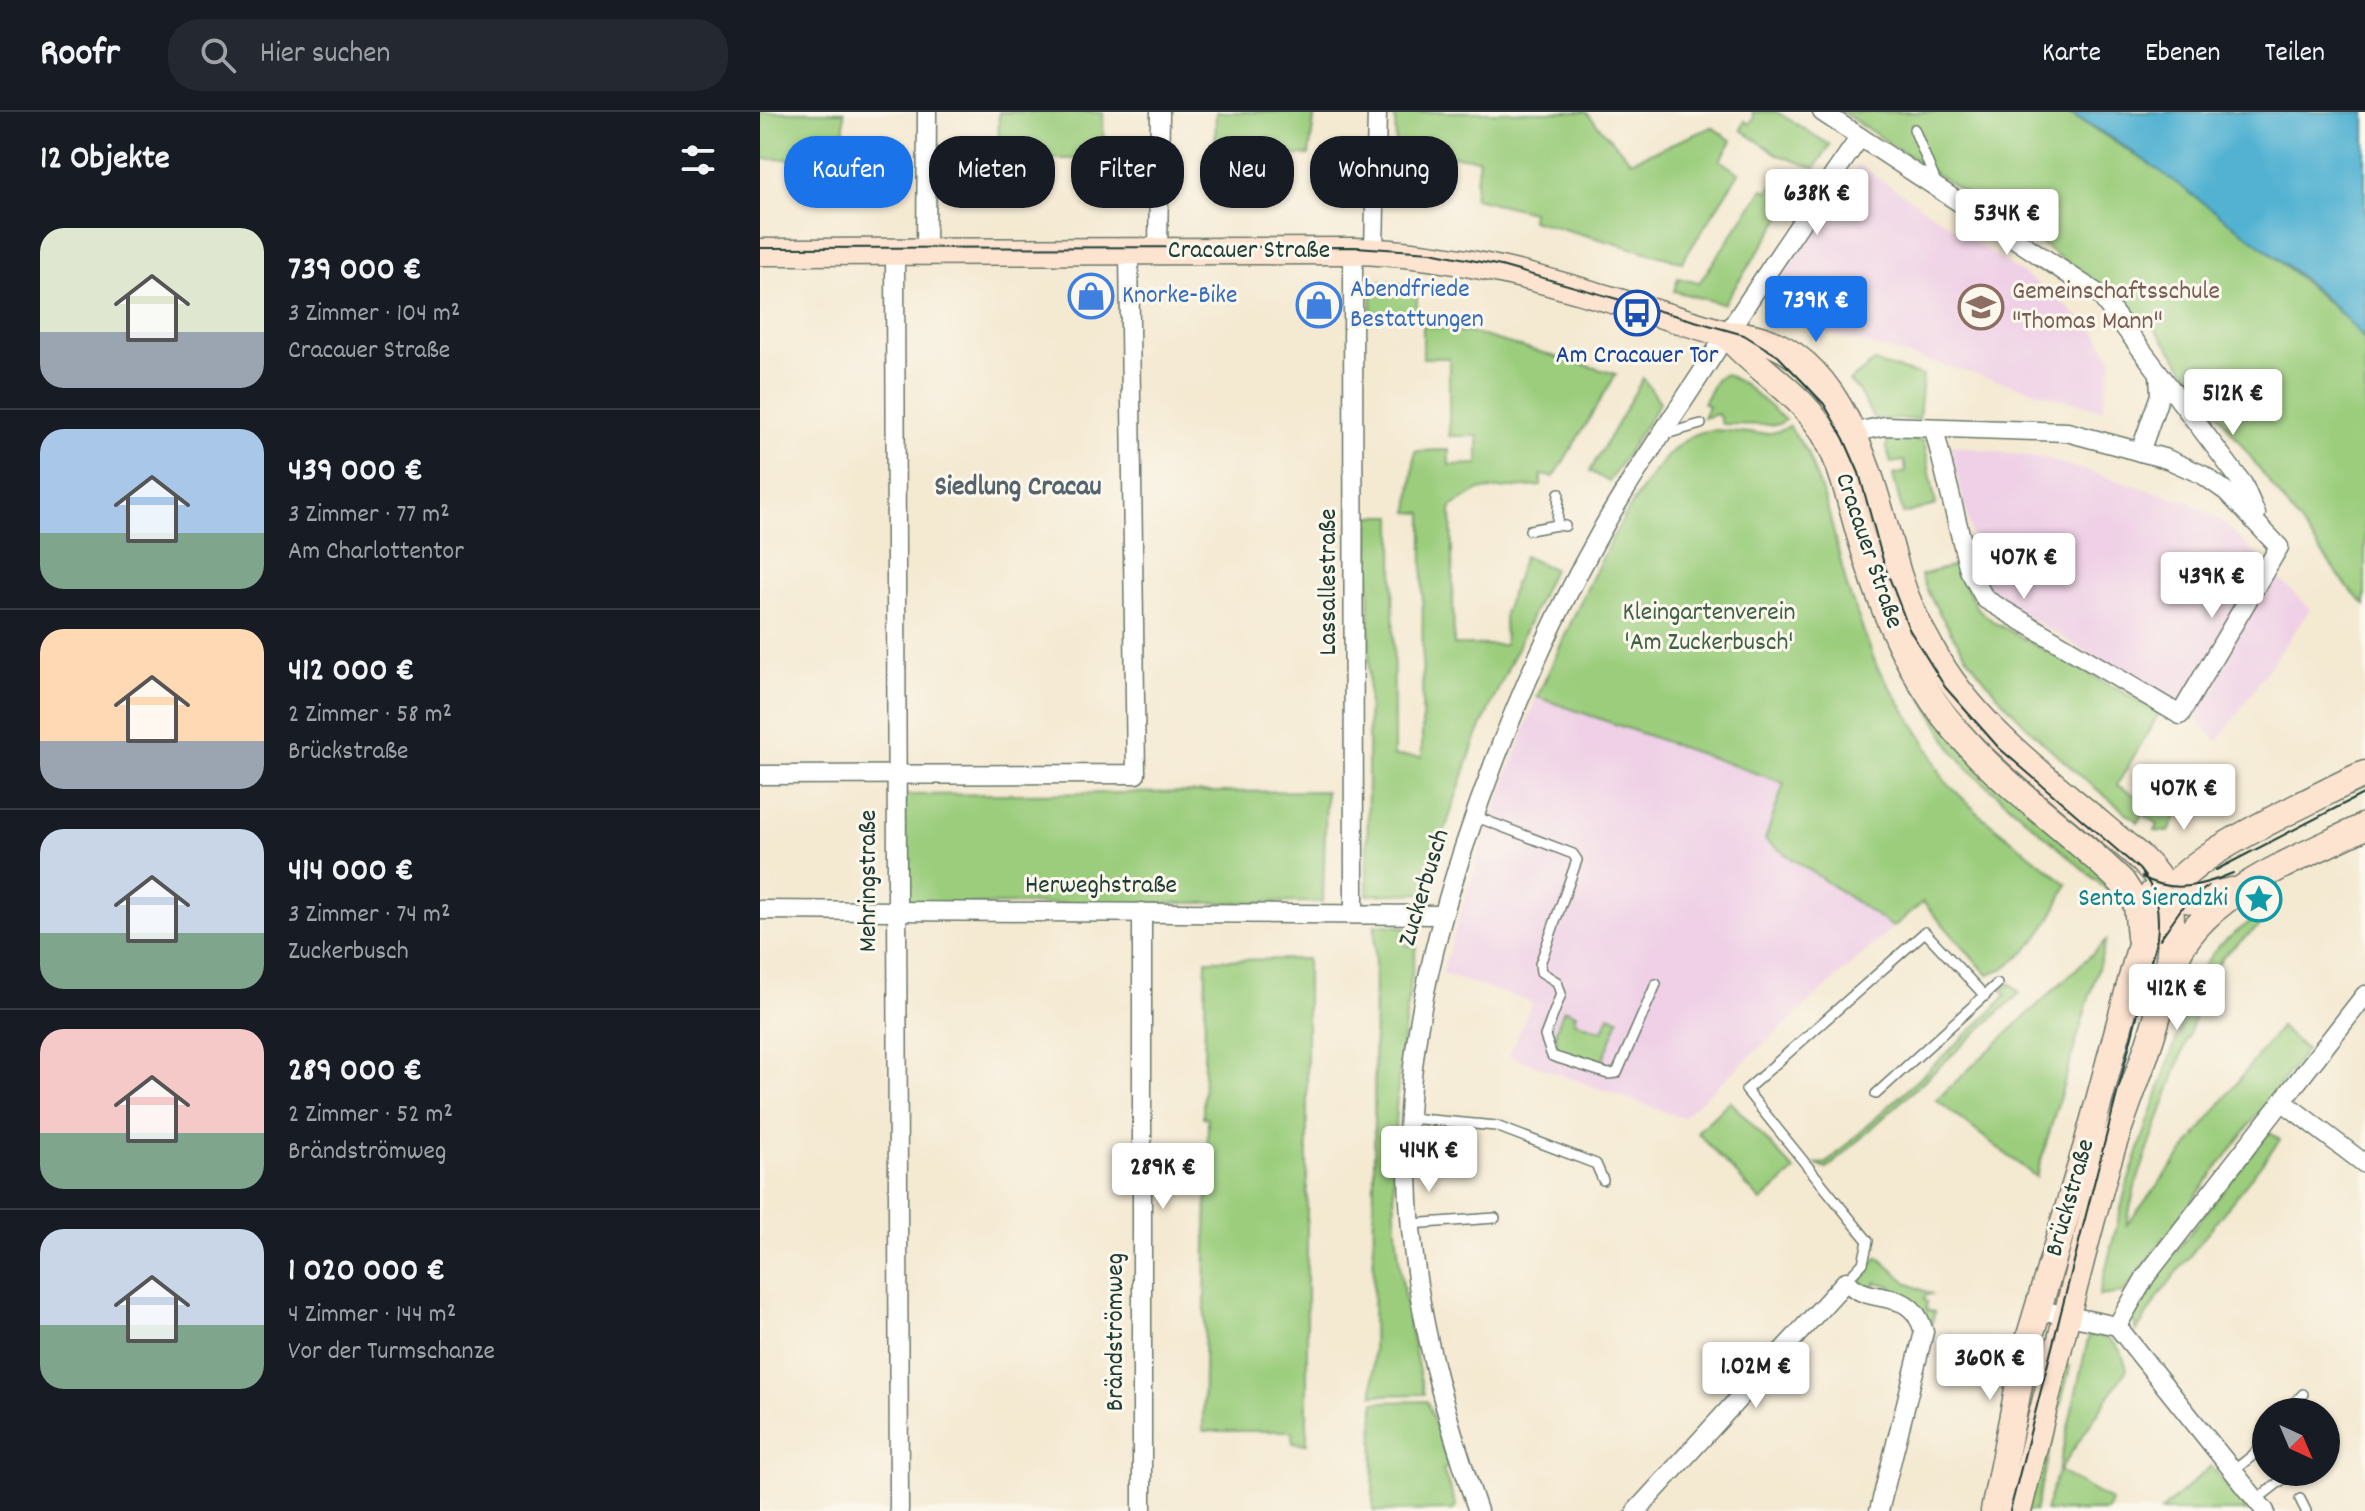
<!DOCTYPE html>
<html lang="de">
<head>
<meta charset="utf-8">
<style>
  :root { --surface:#171b24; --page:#242831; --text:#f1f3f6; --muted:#9ea1a6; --line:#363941; --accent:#1a73e8 }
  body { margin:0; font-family:Dekko,sans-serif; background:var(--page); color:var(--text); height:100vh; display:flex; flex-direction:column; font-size:30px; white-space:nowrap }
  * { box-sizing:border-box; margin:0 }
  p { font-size:26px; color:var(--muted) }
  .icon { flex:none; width:44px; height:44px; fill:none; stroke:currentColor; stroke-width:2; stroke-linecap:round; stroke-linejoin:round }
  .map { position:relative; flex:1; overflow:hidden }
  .drawer { display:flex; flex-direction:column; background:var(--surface); width:760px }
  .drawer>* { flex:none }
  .top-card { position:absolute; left:24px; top:24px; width:760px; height:72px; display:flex; gap:16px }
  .needle { width:52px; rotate:136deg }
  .buttons { position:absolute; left:1492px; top:1286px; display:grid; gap:16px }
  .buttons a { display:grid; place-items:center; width:88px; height:88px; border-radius:50%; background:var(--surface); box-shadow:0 2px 6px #0004; font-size:40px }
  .price { position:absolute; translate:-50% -68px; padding:0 18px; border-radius:8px; background:#fff; color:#222; font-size:26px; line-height:52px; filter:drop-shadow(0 2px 4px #0008) }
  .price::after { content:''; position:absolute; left:50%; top:48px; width:24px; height:18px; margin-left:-12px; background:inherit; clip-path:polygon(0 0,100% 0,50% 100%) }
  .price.selected { background:var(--accent); color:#fff }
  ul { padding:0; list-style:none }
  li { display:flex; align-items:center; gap:24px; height:200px; padding:0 40px }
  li+li { border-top:2px solid var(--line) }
  li span { display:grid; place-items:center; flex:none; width:224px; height:160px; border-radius:24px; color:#555 }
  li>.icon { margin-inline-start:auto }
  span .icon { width:96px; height:96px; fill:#fffc; stroke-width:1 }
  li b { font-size:34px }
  h2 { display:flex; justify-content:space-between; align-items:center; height:96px; padding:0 40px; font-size:34px }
  .pill { padding:0 28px; border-radius:32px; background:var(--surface); box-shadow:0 2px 6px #0004; font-size:28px; line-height:72px }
  .pill.selected { background:var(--accent); color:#fff }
  header { display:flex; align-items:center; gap:48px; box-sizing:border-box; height:112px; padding:0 40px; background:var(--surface); border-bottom:2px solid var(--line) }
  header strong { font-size:38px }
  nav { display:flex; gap:44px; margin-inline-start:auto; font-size:28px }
  .search { width:560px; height:72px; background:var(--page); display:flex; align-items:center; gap:20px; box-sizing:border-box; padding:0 28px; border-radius:32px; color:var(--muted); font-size:30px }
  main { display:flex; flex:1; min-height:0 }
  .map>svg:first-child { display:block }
  .built { fill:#efd0e6 }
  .green { fill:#9bcd7d; stroke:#5d8558; stroke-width:2 }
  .water { fill:#53b2d2; stroke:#397883; stroke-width:2 }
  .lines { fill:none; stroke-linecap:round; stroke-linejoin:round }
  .service-casing { stroke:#6a796b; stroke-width:12 }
  .minor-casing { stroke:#6a796b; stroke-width:21 }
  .secondary-casing { stroke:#6a796b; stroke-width:29 }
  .service { stroke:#fff; stroke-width:9 }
  .minor { stroke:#fff; stroke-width:18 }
  .secondary { stroke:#fde4d1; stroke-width:26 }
  .tram { stroke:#1f3d34; stroke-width:2 }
  .labels { text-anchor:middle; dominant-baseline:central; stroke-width:6; stroke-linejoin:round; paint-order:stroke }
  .street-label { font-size:26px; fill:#1f3d34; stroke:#fbf7ec }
  .shop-label { font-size:26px; fill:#366cbe; stroke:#fbf7ec; text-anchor:start }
  .education-label { font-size:26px; fill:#785e54; stroke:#fbf7ec; text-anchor:start }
  .transit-label { font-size:26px; fill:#164399; stroke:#fbf7ec }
  .park-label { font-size:26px; fill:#3e6146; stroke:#fbf7ec }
  .culture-label { font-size:26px; fill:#0d838f; stroke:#fbf7ec; text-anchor:end }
  .neighbourhood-label { font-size:28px; font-weight:bold; fill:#55646d; stroke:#fbf7ec }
</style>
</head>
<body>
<header>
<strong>Roofr</strong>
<div class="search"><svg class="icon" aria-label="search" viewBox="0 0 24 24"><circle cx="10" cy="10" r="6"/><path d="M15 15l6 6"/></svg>Hier suchen</div>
<nav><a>Karte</a><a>Ebenen</a><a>Teilen</a></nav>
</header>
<main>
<section class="drawer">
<h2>12 Objekte<svg class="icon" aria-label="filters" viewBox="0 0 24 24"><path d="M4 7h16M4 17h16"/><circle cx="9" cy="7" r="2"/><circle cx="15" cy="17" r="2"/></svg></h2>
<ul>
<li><span style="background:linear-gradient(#dfe7d0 65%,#9aa5b1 0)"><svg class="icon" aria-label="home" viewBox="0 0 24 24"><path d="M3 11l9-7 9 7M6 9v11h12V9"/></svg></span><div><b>739 000 €</b><p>3 Zimmer · 104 m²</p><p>Cracauer Straße</p></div></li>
<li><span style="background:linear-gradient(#a9c7e8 65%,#7fa58c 0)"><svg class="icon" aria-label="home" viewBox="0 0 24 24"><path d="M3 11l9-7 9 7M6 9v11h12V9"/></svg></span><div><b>439 000 €</b><p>3 Zimmer · 77 m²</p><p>Am Charlottentor</p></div></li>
<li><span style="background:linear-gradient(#ffd9b3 70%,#9aa5b1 0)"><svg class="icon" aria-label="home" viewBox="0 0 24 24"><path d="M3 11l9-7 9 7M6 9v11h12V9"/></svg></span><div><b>412 000 €</b><p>2 Zimmer · 58 m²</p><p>Brückstraße</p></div></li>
<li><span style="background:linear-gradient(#c9d6e8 65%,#7fa58c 0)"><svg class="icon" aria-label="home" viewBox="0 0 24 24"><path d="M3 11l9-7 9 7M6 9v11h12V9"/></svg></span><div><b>414 000 €</b><p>3 Zimmer · 74 m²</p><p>Zuckerbusch</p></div></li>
<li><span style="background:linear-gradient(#f6c9c9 65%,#7fa58c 0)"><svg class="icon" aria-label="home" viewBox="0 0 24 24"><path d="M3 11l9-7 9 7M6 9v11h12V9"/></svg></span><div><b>289 000 €</b><p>2 Zimmer · 52 m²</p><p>Brändströmweg</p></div></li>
<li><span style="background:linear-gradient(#c9d6e8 60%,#7fa58c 0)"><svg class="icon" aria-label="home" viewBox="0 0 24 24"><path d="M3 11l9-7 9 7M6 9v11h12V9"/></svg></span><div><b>1 020 000 €</b><p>4 Zimmer · 144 m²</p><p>Vor der Turmschanze</p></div></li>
</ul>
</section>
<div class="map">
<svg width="1605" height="1399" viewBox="0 0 1605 1399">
  <rect width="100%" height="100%" fill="#fbf7ec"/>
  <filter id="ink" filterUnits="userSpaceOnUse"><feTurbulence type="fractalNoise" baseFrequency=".0125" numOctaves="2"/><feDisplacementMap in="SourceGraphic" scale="16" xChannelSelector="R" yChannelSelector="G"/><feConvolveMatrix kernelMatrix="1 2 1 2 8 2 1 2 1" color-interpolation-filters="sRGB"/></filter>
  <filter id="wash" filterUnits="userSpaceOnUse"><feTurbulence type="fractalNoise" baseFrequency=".006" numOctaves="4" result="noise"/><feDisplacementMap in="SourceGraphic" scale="32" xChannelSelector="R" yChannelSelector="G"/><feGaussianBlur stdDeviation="1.8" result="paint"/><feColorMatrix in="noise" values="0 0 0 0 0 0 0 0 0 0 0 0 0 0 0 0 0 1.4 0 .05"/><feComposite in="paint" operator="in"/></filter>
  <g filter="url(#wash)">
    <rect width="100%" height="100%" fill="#f4e9d1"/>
    <g class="built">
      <path d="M1099,53L1290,180L1336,220L1352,248L1342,298L1011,205L1019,171Z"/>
      <path d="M1190,333L1287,347L1429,390L1462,409L1550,497L1458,629L1427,600L1226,480Z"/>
      <path d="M777,585L1024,671L1006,728L1133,815L922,1006L749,944L772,890L682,862L723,728Z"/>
    </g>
    <g class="green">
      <path d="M0,0H84V19L77,20L76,47H0Z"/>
      <path d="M239,0H343L344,47H238Z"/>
      <path d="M456,0H555L549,43L455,44Z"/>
      <path d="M635,0H826L871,49L952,15L972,29L960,48L979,61L922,150L771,108L772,100L714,86L719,47L636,37Z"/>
      <path d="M992,0H1017L1070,33L1055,56L1019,43L981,18L985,9L990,12L994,6Z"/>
      <path d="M1082,0H1307L1402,60L1497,130L1589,209L1605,228V493L1589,477L1393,214L1275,127Z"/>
      <path d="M1024,57L1047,68L963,192L914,179L918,166L939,171L1003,77L1008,79Z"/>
      <path d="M612,169L657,173V200L611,201Z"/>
      <path d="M663,213L716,222L856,262L794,365L781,363V374L719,378L691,395L694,533H745L744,502L764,444L793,457L715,628L664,781L607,783L610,404H633L634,644L662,645L663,401L649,400L655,339L689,338V353L718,352V324H689V246H663Z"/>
      <path d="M1114,250L1163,264L1159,307H1114L1098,278L1089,269Z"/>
      <path d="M965,262L984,272L1025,308L1017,313L962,312L958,302L943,306L948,294L943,291L956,268Z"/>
      <path d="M883,266L900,290L849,370L830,359Z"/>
      <path d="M1029,314L1047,340L1067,394L1087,475L1117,555L1164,628L1184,668L1220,703L1307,772C1293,808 1267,850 1228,863L1163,790L1133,815L1005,728L1024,671L777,585C807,523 874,352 934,323C964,309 1001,333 1029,314Z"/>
      <path d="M1132,325L1164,329L1176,393L1143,402L1133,363L1146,360L1144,349L1131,351L1126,333Z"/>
      <path d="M1196,453L1216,495L1235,511L1400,600L1357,673L1396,696L1422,692L1409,720L1395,719L1398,712L1382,702L1378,710C1303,652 1231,590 1183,507C1175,493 1165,478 1161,463Z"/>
      <path d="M1135,537L1358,777L1353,783L1208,657L1192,637Z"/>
      <path d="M566,679L563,790L142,793L145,683Z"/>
      <path d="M1494,807L1499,814L1465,842L1450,863L1375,1075L1366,1114L1520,915L1546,938L1363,1181L1339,1184L1367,1073L1439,860L1459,833Z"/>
      <path d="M615,812L646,815L645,833L656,834C644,914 632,995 634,1077C635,1146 649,1215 664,1282L613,1283Z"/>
      <path d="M1346,829L1276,1065L1176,988Z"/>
      <path d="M547,847V1332L533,1331L532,1319H443L448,1006L443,1005L446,848Z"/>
      <path d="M1250,871L1260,881L1067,1057L1055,1052L1067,1051L1230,901L1246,883L1242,878Z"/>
      <path d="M804,897L816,902L814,909L843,919L849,903L859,907L841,953L797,940L796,918Z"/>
      <path d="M970,989L1035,1059L1001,1089L937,1020Z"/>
      <path d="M1509,1020L1520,1028L1401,1181L1376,1220L1373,1202L1387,1176Z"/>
      <path d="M1118,1145L1149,1172L1171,1182L1166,1183L1164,1188L1167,1190L1166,1198L1175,1200L1170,1216L1130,1179L1131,1174L1116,1170L1113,1176L1103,1173L1100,1164Z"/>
      <path d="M1329,1223C1353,1224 1361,1234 1367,1257L1299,1359L1351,1389L1347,1399H1285L1298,1359Z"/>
      <path d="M1304,1254H1310L1275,1399H1266Z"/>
      <path d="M667,1289L689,1354L683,1358L696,1393L694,1398L613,1399L614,1290Z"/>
      <path d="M1451,1354L1487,1399H1401Z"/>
    </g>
    <path class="water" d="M1307,0H1605V228C1562,177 1504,135 1450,96C1404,62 1358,27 1307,0Z"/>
  </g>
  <g filter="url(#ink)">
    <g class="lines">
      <g class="service-casing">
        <g id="service">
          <path d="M1154,17L1177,73"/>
          <path d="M902,323L941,312"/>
          <path d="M799,381L797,413L805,414"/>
          <path d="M770,418L797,413"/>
          <path d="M714,704L813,742L817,748L780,852L781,860L797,870L801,882L785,924L792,944L848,962L857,961L896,872"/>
          <path d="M1116,982L1237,872"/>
          <path d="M649,1006L736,1014L836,1052L843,1068"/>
          <path d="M650,1112L735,1106"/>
          <path d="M1086,1169L1103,1151L1108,1129L986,978L1165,820L1225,884"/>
          <path d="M1526,1300L1543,1282"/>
          <path d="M1473,1359L1492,1344L1506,1327"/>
          <path d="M1540,1387L1546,1399"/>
          <path d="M1496,1388L1532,1360"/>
        </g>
      </g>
      <g class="minor-casing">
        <g id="minor">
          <path d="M1062,0L1340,183L1483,372L1496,402"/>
          <path d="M398,139L400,0"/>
          <path d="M593,139L594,800"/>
          <path d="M614,139L617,0"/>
          <path d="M135,140L139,1399"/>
          <path d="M166,140L167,0"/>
          <path d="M1080,323L1125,314L1307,320L1407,347L1443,363L1467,380L1519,435L1420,603L1225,487L1209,458L1174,317"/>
          <path d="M1380,340L1400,283L1399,261"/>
          <path d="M0,663L376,662L369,139"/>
          <path d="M0,798L682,803"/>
          <path d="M382,800V1399"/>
          <path d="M1522,989L1605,1052"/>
          <path d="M1280,1198L1357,1214L1505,1399"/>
          <path d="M1357,1214L1386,1164L1605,883"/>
          <path d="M718,1399C680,1289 650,1179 648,1062C645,950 669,843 703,738C740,626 786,517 844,414C872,364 905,317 937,268C990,186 1044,105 1100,25"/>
          <path d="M876,1399L1086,1169C1112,1197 1150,1171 1164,1220L1119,1399"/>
        </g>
      </g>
      <g class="secondary-casing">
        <g id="secondary">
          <path d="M0,140L593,139C722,141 844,187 966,222C1085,223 1112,374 1138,462C1146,489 1158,514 1172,538C1211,610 1279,660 1340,712C1358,728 1381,743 1396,763C1406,776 1411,793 1411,809C1414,894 1369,975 1346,1056C1314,1169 1287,1285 1258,1399"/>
          <path d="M966,222C999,261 1047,283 1070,332C1085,363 1092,397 1102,430C1119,487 1140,540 1174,590C1225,664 1299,708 1362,770L1377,793L1380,825"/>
          <path d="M1393,781L1431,788L1472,779"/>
          <path d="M1413,852C1441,780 1540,747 1605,714"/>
          <path d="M1234,1399L1266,1237L1327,1033L1388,806C1420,751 1483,723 1537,695C1560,684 1582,671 1605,662"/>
        </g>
      </g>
      <use href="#service" class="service"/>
      <use href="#minor" class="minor"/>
      <use href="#secondary" class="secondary"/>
      <g class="tram">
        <path d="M0,136L595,135L671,140L741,154L984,223L1018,244L1064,292L1084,327L1099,361L1124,452L1149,517L1185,575L1239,636L1379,757C1397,778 1400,799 1397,826L1250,1399"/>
        <path d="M1456,758L1605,681"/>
        <path d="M1382,765C1413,782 1442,774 1473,761"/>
        <path d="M1400,827L1421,797L1448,774"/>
      </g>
    </g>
  </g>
  <defs>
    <g id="shop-ring" transform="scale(2.3)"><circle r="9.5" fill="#fbf7ec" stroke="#3f7fe0" stroke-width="1.5"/><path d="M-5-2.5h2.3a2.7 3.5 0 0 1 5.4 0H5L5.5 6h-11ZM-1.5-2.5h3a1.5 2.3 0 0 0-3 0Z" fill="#3f7fe0"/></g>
    <g id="school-ring" transform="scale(2.3)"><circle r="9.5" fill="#fbf7ec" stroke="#8d6e63" stroke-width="1.5"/><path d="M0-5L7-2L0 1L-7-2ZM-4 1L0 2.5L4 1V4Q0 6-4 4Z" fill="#8d6e63"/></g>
    <g id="bus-ring" transform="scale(2.3)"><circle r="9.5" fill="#fbf7ec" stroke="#1a4fb4" stroke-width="1.5"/><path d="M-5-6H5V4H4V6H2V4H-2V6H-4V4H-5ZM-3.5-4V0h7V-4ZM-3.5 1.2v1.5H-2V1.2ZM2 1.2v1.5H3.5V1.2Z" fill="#1a4fb4"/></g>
    <g id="sight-ring" transform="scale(2.3)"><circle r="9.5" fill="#fbf7ec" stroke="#0f9aa8" stroke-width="1.5"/><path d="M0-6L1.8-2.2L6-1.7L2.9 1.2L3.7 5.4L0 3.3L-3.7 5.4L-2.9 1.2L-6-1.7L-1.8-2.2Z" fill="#0f9aa8"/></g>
  </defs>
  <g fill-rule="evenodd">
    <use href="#shop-ring" x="331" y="184"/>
    <use href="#shop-ring" x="559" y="193"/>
    <use href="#school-ring" x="1221" y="195"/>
    <use href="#bus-ring" x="877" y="201"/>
    <use href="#sight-ring" x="1499" y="787"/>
  </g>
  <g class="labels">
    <g class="street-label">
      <text x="489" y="139">Cracauer Straße</text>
      <text transform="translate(1108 439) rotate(71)">Cracauer Straße</text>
      <text transform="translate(569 470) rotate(-90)">Lassallestraße</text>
      <text transform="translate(109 769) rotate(-90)">Mehringstraße</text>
      <text x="341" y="774">Herweghstraße</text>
      <text transform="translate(665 776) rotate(-73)">Zuckerbusch</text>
      <text transform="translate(1311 1086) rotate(-74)">Brückstraße</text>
      <text transform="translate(356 1220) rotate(-90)">Brändströmweg</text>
    </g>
    <g class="shop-label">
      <text x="590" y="178">Abendfriede<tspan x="590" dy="30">Bestattungen</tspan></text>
      <text x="362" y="184">Knorke-Bike</text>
    </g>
    <g class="education-label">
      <text x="1252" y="180">Gemeinschaftsschule<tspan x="1252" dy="30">"Thomas Mann"</tspan></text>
    </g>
    <g class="transit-label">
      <text x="877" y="244">Am Cracauer Tor</text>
    </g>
    <g class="park-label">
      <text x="949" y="501">Kleingartenverein<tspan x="949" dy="30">'Am Zuckerbusch'</tspan></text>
    </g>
    <g class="culture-label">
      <text x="1468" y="787">Senta Sieradzki</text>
    </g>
    <g class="neighbourhood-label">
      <text x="258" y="377">Siedlung Cracau</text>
    </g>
  </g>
</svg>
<div class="buttons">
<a><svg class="needle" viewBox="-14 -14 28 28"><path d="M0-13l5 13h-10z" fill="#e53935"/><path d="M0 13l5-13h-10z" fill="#9ea1a6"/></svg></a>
</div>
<b class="price" style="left:1057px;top:125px">638K €</b>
<b class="price" style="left:1247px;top:145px">534K €</b>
<b class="price selected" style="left:1056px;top:232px">739K €</b>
<b class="price" style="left:1473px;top:325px">512K €</b>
<b class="price" style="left:1264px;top:489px">407K €</b>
<b class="price" style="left:1452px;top:508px">439K €</b>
<b class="price" style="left:1424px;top:720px">407K €</b>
<b class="price" style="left:1417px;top:920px">412K €</b>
<b class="price" style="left:669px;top:1082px">414K €</b>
<b class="price" style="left:403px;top:1099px">289K €</b>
<b class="price" style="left:1230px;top:1290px">360K €</b>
<b class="price" style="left:996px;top:1298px">1.02M €</b>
<div class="top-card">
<a class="pill selected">Kaufen</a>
<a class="pill">Mieten</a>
<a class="pill">Filter</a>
<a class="pill">Neu</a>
<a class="pill">Wohnung</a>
</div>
</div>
</main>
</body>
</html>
